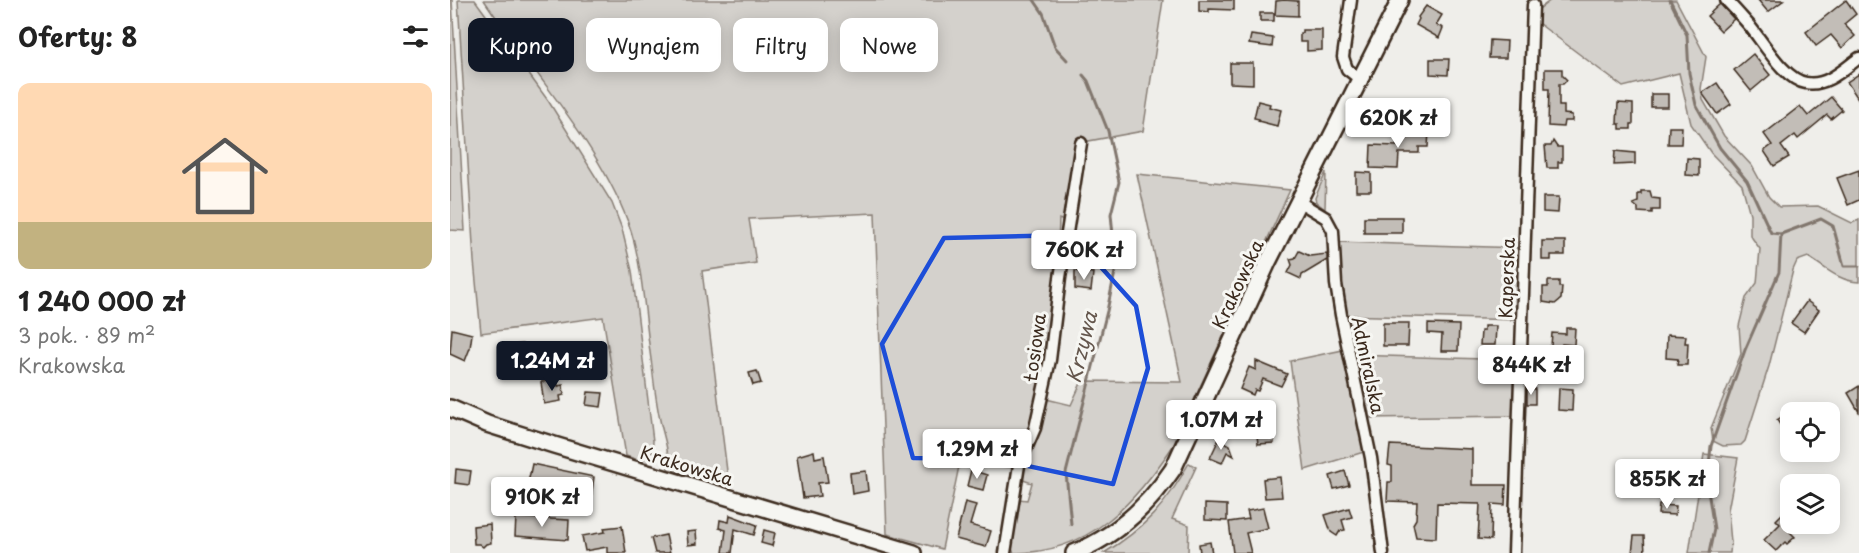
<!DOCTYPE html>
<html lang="pl">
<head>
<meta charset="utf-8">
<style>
  :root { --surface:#fff; --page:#f6f6f6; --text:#222; --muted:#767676; --line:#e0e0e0; --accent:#111827 }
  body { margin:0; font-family:"Playpen Sans",sans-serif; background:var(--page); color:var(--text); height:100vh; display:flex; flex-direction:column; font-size:22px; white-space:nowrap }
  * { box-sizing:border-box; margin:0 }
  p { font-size:20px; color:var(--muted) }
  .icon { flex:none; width:33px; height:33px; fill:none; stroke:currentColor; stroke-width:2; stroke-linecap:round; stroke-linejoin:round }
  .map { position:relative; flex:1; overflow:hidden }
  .sheet { display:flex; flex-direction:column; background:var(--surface); width:450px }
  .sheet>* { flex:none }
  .banner { position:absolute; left:18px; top:18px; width:570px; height:54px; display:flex; gap:12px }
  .fabs { position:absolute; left:1330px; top:402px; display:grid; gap:12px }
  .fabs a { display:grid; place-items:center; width:60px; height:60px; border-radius:12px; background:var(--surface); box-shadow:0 3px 15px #0003; font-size:30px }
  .price { position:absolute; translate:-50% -51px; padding:0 14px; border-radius:6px; background:#fff; color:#222; font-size:20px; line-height:39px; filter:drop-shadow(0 2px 3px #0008) }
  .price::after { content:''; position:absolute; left:50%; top:36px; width:18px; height:14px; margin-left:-9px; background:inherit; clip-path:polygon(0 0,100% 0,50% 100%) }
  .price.on { background:var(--accent); color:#fff }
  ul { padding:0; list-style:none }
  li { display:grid; align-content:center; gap:12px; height:318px; padding:0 18px }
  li+li { border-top:2px solid var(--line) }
  li span { display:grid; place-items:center; height:186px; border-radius:12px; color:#555 }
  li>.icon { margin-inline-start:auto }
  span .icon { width:108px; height:108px; fill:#fffc; stroke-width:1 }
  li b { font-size:26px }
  h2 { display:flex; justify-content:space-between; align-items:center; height:72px; padding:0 18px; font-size:26px }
  .pill { padding:0 21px; border-radius:12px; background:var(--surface); box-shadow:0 3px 15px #0003; font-size:21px; line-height:54px }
  .pill.on { background:var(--accent); color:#fff }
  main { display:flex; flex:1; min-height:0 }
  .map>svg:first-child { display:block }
  .green { fill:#d4d1cc; stroke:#887e75; stroke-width:1.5 }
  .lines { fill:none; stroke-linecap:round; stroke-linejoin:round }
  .stream { stroke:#81766d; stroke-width:3 }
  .building { fill:#c2bdb7; stroke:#3b2a1e; stroke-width:1.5 }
  .street-casing { stroke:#3b2a1e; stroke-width:15 }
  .primary-casing { stroke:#3b2a1e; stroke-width:20 }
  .street { stroke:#f6f6f2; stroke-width:10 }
  .primary { stroke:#f6f6f2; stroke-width:15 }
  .marked { fill:none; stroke:#1d4ed8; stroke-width:4.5; stroke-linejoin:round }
  .labels { text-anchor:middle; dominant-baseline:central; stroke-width:6; stroke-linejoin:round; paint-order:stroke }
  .street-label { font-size:18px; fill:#3b2a1e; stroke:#f6f6f2 }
  .water-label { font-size:20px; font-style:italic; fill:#64564c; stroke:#f6f6f2 }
</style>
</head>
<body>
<main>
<section class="sheet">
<h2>Oferty: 8<svg class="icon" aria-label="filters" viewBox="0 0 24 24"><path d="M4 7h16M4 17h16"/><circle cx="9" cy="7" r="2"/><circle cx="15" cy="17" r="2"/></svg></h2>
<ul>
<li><span style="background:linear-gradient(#ffd9b3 75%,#c2b280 0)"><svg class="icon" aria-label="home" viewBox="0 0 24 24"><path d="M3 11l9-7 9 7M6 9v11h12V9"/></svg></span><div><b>1 240 000 zł</b><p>3 pok. · 89 m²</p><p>Krakowska</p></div></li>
</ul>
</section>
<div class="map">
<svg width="1409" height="553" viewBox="0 0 1409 553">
  <rect width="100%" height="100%" fill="#efeeea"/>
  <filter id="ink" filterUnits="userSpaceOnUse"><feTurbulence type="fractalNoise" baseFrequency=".0167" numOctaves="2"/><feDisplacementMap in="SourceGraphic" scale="12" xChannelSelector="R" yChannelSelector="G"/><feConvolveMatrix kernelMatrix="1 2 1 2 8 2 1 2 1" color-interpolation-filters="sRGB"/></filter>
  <g filter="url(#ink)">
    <g class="green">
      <path d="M0,0H2L15,231L0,230Z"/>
      <path d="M8,0H25L99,102L162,203L172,229L182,271L203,441L202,453L198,463L176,456L153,317L31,333L24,261Z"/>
      <path d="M34,0H713L693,131L628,143L616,222L609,219C607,289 601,358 583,425C579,440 571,454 566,468L510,461L492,549L437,534L425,213L299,219L306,263L252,271L279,487L218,469C219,448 214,439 210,420C206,402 204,384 202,366C195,322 193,262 178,222C148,143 81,70 34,0Z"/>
      <path d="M1101,0H1226L1256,57L1251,89L1253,100L1274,136L1302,166L1319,197L1329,207L1368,206L1402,223L1409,220V282C1388,281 1375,267 1358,257L1347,261L1343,270L1319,366L1295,441L1291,445L1273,446L1263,441L1261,428L1291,354L1289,326L1296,298L1307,283L1310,249L1300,235V214L1292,185L1261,153L1241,124L1229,73L1173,87L1084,20L1085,12Z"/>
      <path d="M876,172L875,209L866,202L865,198Z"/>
      <path d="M687,174L840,190L723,446C684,504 640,553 564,553L561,547L569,499L577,500L582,483L570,479L596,399L621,405L632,381L732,382Z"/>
      <path d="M886,242L1070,248L1068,320L893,315Z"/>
      <path d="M893,350L917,451L855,470L840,361Z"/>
      <path d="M902,355L1066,360L1065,416L916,418Z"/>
      <path d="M1254,454L1288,458L1278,510L1281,542L1280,553H1239Z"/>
      <path d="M739,463L746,467L722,519L739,525L738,553H654C694,529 717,504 739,463Z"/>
    </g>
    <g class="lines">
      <g class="stream">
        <path d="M584,0L593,13L605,47L617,60"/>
        <path d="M1220,0L1237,35L1239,73L1246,105L1270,148L1297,181L1321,233L1331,234L1371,219L1383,226L1394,266H1409"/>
        <path d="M621,524L616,473L657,311L666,267L661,214L669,182L658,131L638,81L633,75"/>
        <path d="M1259,553L1264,529L1257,484L1261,446L1295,350L1329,272L1331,234"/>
      </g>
    </g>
    <g class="building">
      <path d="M749,0H784V10L759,9V12L749,11Z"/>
      <path d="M834,0L848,1V16L825,15L826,1Z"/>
      <path d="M1308,0H1334L1318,12Z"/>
      <path d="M1396,0L1406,14L1394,24L1405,36L1392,48L1381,35L1366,46L1356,32Z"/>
      <path d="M1270,4L1284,19L1271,31L1257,16Z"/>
      <path d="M976,6L992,15L986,25L993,28L989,38L966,25L969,19L968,17Z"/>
      <rect x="810" y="13" width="14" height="8"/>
      <path d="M852,30H872V50L857,51V42H850V33H852Z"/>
      <path d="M801,35L823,38L822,47L799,44Z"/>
      <path d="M1040,40L1057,41L1056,58H1039Z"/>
      <path d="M1303,54L1320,75L1301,91L1284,70Z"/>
      <path d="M980,59H999L998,75L980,74Z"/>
      <path d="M780,63H803V84L780,83Z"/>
      <path d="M1095,69H1112V75L1117,80L1113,84H1109V106H1114V114L1122,115V121H1114L1113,127L1098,126L1099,89H1095Z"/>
      <path d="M1409,74V100L1397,82Z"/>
      <path d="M1267,83L1281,104L1267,114L1252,93Z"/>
      <rect x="1201" y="94" width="17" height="13"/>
      <path d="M1381,97L1392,110L1381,119L1377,115L1348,139L1345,135L1331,146L1339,157L1324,166L1314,151L1322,145L1314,134L1350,106L1358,116Z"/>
      <path d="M808,101L820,104L819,107L831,110L827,126L808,121L809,119L804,118Z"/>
      <path d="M1168,103L1183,104V124H1181V129H1170V124H1167Z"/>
      <path d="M1219,127H1232L1231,144H1218Z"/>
      <path d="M957,128L973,129V131H979L978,147H969V153H949L948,169L920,168L921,145L947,146V136L956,137Z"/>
      <path d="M1103,141L1107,147H1112V162H1108V168H1097L1095,146H1101Z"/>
      <path d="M1165,151L1185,153V164L1164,165Z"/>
      <path d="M1237,158L1249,159V176L1236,175Z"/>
      <path d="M1409,170V200L1398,205L1387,178Z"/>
      <path d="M906,172L921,173V191H906Z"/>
      <path d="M1191,191H1200L1202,198L1210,199V210H1202V213L1188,212V208L1183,204L1188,202V194H1191Z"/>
      <path d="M1093,197H1109L1108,213L1093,212Z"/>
      <rect x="914" y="217" width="38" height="16"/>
      <path d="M631,238L646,239L645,256L630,255Z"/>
      <path d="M1092,241H1115V255H1101V260H1092Z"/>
      <path d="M849,251L860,256L877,254V260L852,275L851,279L838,273L842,265L840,259L845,258Z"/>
      <path d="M625,271L643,273L641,291L625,289Z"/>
      <path d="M1098,281H1109V287H1112L1111,299L1105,304L1093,302V287H1098Z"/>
      <path d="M1357,301L1369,310L1354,332L1341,323Z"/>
      <path d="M933,323H959L958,346H933Z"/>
      <path d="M978,324L1009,325L1008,351H991L992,334L978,333Z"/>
      <path d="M1034,326H1046L1045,345H1030L1031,331H1034Z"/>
      <path d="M1116,328H1125L1124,345L1112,344V355H1098L1099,346H1101L1102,333L1116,334Z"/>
      <path d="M2,329L22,334L20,348L15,361L0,354Z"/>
      <path d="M1217,335L1236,336L1235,343H1238L1237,365H1227L1228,359L1216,358Z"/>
      <path d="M73,344L79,373L59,377L54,346Z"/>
      <path d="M806,361L837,374L831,386L813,379L808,391L805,390L803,395L790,389L799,367L806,370Z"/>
      <path d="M307,371L311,383L303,385L299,373Z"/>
      <path d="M107,380L108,386L113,385L114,395L110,396L111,401L94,404L91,382Z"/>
      <path d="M1409,386V412L1398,393Z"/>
      <path d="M1109,388L1123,389L1122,411L1108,410Z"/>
      <rect x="1077" y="389" width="8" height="15"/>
      <path d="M138,392L153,393L151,407L136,405Z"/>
      <path d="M1341,411V427L1334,431L1327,420Z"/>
      <path d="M823,426L824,443L808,444L806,427Z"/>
      <path d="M769,439L780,445L784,456L777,452L772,463L760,458Z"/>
      <path d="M940,445L1022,449V485H1056L1055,505L1042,504L1041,540L1028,539L1030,504L987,503L986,538L966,537L963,524L966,519L967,502L937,501L938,482H942V466L938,465Z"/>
      <path d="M364,451L365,458L374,456L378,482L368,483L370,496L353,498L347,456Z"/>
      <path d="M82,464L144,477L141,498L125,495L124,487H121L120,494L110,492L109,499L79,492L78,483Z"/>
      <path d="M6,469L21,471L19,485L5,483Z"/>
      <path d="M521,470L537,475L533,490L517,486Z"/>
      <path d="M416,471L418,491L402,494L400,473Z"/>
      <path d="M895,471L899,485L884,489L880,476Z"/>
      <path d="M830,477L832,497L815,498L813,479Z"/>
      <path d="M515,502L526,505L520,525L541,531L536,547L506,539Z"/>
      <path d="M755,504L777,505V521L755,520Z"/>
      <path d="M1209,505L1226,506L1225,515L1208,514Z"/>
      <path d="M813,508L818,528L796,533L801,553H783L779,522L799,519L797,511Z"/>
      <path d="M899,508L902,517L892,520L895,530L890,531L887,536L881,532L875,515Z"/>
      <path d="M1334,512L1341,519V524H1343L1337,529L1345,537L1337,544L1335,542L1326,551L1314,540L1330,524L1326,520Z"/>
      <path d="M280,515L307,525L304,535L285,529L282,553H273L276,530L269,528L270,520L279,522Z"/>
      <path d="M66,517L119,520L118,540L65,536Z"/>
      <path d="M40,524L41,543L36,544L33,547L29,544H24L23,526Z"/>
      <path d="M172,526L176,553H157V547L135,551L132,536L155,532L154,528Z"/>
      <path d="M314,530L325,533L322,546L311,543Z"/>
      <path d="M246,531L247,544L238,545L237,532Z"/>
      <path d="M216,535L220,553H205L201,538Z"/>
      <path d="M1184,536H1194L1195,553H1182Z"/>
      <path d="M760,542L762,553H750L749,544Z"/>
    </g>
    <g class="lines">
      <g class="street-casing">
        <g id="street">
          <path d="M901,0L893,57L897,69L911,80"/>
          <path d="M1276,0C1284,8 1291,16 1298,24C1312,40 1334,80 1356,83C1376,87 1394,69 1409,58"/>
          <path d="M848,201L876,218L883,231L886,284L891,315L921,458L933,553"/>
          <path d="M555,553L569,465L585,428L600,360L610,278L631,143"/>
          <path d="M1064,553L1083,5"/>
        </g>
      </g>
      <g class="primary-casing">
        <g id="primary">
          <path d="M0,408L37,424L104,445L464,553"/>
          <path d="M624,553C666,536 698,506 723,469L817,264L950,0"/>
        </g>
      </g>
      <use href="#street" class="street"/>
      <use href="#primary" class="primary"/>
    </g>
  </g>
  <path class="marked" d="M622,235L686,306L698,368L663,484L545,459L463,458L432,344L494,238Z"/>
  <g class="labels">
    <g class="street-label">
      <text transform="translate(1056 278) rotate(-88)">Kaperska</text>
      <text transform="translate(787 284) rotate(-65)">Krakowska</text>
      <text transform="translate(584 347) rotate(-82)">Łosiowa</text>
      <text transform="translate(919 365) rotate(78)">Admiralska</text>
      <text transform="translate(237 465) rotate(17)">Krakowska</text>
    </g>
    <g class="water-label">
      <text transform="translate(631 347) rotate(-76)">Krzywa</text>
    </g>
  </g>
</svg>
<div class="fabs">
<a><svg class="icon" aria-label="locate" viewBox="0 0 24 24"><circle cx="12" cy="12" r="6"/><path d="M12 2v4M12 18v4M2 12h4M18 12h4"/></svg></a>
<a><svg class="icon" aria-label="layers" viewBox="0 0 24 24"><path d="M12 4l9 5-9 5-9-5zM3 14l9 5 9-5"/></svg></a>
</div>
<b class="price" style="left:948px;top:149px">620K zł</b>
<b class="price" style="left:634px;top:281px">760K zł</b>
<b class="price on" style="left:102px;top:392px">1.24M zł</b>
<b class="price" style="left:1081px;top:396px">844K zł</b>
<b class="price" style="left:771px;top:451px">1.07M zł</b>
<b class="price" style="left:527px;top:480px">1.29M zł</b>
<b class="price" style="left:1217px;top:510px">855K zł</b>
<b class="price" style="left:92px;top:528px">910K zł</b>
<div class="banner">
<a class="pill on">Kupno</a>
<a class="pill">Wynajem</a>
<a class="pill">Filtry</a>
<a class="pill">Nowe</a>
</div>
</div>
</main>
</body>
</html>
